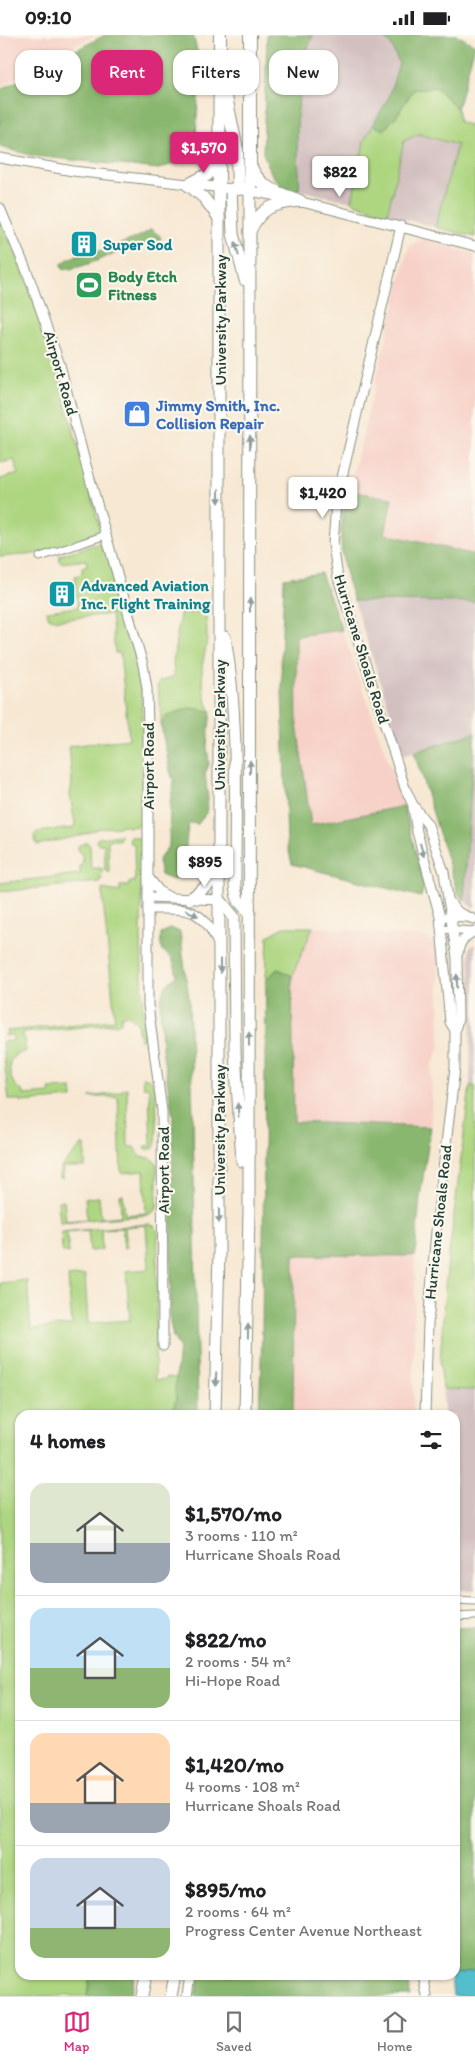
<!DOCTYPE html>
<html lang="en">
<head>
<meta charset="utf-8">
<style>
  :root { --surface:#fff; --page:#f6f6f6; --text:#202124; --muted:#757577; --line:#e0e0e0; --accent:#db2777 }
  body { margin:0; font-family:Itim,sans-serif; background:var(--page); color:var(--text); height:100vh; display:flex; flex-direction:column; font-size:19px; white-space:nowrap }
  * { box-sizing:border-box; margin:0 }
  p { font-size:16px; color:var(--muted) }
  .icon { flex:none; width:28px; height:28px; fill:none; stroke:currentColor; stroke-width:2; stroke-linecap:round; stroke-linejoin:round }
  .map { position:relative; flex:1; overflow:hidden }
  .drawer { position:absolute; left:15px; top:1375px; width:445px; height:570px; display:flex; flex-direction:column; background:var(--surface); border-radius:15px; box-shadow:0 1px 4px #0004 }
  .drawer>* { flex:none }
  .top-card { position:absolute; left:15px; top:15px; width:445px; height:45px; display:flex; gap:10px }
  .price { position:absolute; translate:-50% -42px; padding:0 11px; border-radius:5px; background:#fff; color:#222; font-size:16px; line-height:32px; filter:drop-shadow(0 1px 2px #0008) }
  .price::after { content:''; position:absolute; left:50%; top:30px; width:15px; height:11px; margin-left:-8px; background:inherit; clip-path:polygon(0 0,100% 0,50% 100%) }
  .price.selected { background:var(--accent); color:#fff }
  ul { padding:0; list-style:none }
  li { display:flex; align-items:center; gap:15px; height:125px; padding:0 15px }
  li+li { border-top:1px solid var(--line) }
  li span { display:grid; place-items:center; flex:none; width:140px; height:100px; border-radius:15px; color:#555 }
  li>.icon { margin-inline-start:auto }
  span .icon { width:60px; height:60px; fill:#fffc; stroke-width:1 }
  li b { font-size:21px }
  h2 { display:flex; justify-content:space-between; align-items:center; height:60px; padding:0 15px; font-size:21px }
  .pill { padding:0 18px; border-radius:15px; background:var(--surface); box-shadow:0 1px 4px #0004; font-size:18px; line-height:45px }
  .pill.selected { background:var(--accent); color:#fff }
  .status { display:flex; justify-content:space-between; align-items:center; height:35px; padding:0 25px; background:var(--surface); direction:ltr }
  .status svg { height:14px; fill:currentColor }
  .tabs { display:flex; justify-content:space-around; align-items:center; height:70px; border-top:1px solid var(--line); background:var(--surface); font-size:14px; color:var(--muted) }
  .tabs a { display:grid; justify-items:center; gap:2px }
  .tabs .selected { color:var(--accent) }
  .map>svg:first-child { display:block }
  .built { fill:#f7d1c8 }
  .industrial { fill:#d2bfc0 }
  .green { fill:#aed681; stroke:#668a5a }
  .forest { fill:#8ab76f; stroke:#547a52 }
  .water { fill:#53bfcd; stroke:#397e80 }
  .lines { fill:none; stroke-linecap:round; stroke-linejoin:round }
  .minor-casing { stroke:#8b9284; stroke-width:9 }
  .tertiary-casing { stroke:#8b9284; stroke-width:11 }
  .trunk-casing { stroke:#8b9284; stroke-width:13 }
  .motorway-casing { stroke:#8b9284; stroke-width:14 }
  .minor { stroke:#fff; stroke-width:7 }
  .tertiary { stroke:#fff; stroke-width:9 }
  .trunk { stroke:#fff; stroke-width:11 }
  .motorway { stroke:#fff; stroke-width:12 }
  .oneway { fill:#8f9e9a }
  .labels { text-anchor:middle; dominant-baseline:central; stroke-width:4.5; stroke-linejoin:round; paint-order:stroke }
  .culture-label { font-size:16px; font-weight:bold; fill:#0d838f; stroke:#fbf7ec; text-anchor:start }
  .leisure-label { font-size:16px; font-weight:bold; fill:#27864d; stroke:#fbf7ec; text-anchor:start }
  .street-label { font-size:16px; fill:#1f3d34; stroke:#fbf7ec }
  .shop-label { font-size:16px; font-weight:bold; fill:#366cbe; stroke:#fbf7ec; text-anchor:start }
</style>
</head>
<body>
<div class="status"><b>09:10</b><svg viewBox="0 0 49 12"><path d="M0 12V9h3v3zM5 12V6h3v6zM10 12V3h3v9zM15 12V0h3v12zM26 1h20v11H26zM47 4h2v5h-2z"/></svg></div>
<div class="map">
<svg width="475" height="1961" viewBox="0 0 475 1961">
  <rect width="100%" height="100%" fill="#fbf7ec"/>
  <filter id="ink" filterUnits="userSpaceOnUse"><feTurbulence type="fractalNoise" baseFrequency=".02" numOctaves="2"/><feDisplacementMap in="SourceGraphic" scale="10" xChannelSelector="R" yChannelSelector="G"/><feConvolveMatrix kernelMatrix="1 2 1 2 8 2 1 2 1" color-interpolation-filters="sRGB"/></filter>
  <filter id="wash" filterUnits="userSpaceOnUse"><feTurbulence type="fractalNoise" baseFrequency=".0096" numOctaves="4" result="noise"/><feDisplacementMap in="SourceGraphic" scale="20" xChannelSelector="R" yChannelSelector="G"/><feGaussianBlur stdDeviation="1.12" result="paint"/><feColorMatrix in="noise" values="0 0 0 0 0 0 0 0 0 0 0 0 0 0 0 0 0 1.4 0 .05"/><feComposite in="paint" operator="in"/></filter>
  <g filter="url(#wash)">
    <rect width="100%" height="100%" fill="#f7e8d3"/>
    <g class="built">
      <path d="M0,0H94L0,52Z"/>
      <path d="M424,204L475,219V520L384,499L349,456L409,210Z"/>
      <path d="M342,595L404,771L311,790L297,689L296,600Z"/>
      <path d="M313,892L424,902L435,908L438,921L440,1011L432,1030L431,1092L294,1087L292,941Z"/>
      <path d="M294,1220L415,1221L413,1380H293Z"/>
    </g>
    <g class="industrial">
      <path d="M313,0H381L391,10L399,28L389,62L364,106L352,167L299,155L300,131L297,104L299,72L306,15Z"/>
      <path d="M419,99L457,110L435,192L387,180L404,106Z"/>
      <path d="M354,566L475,567V698L404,720Z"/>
      <path d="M474,705H475V872L470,871L464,865Z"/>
      <path d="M475,909V1051H470L471,966L469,913Z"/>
      <path d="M443,1354L475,1355V1555H455V1380H444Z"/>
    </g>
    <g class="green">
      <path d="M436,52L457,74L459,87L475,92V202L435,192L457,110L419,99L404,106L387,180L352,167L364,106L373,90L384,95L398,79L413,55Z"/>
      <path d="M0,183L29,251L58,338L100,493C93,504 40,519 27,520C19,520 9,521 0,522V444L18,439L14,425L0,428Z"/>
      <path d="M100,508L107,516L140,640L139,645L140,648C142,666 142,685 143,702V784L138,791L129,792L121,790L119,792L100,793L78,801L37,810L34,801L37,797L73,793L75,789L70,760L72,747L69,711L129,704L120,618H115L111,579L57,585L48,582L47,576L78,572L75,541L82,539V532L87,530L86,525L61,528L59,526L60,520Z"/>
      <path d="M205,576C206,584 207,592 207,600C207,609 205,617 203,626C200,640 204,665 211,676L189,673L166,682L161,691V675L157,651L159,647L172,642L174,640L173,627L180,579Z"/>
      <path d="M119,800L121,801L119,805H108L109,838L103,834L105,833L104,809H98L96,806L98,803Z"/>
      <path d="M130,801L139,803L143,809L141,900L144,1003L140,1006L137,988L129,980L121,981V988L23,998L26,1016L15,1020L10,1026C9,1040 11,1049 23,1057V1060L50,1058L49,1054L72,1053L73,1063L21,1067V1065H9L2,1007L13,1006V1000L5,1001L7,996L115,985L102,854L120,857V851H128L130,847H135L134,809L129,807Z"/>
      <path d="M87,807L90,811L91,833H101L102,838L100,840L103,843L99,847L0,857V848L80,839V831L83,827L82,819L78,816V811Z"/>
      <path d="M284,892H313L292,941L278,934L266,944L268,901Z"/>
      <path d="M142,1042C146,1043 150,1043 152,1047C157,1056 159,1105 154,1113L149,1115L144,1113L145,1111H151L149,1053L143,1052Z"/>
      <path d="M470,1051H475V1355L443,1354L440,1329L445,1251Z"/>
      <path d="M127,1053L128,1112H135L140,1122L151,1123L157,1129V1174L148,1180L60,1187L58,1166L64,1165L66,1186L87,1184L85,1163L99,1162L101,1183L121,1181L120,1160H123L125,1180L146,1178L144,1136L121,1138L118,1062H90L116,1058Z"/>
      <path d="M82,1110H85V1132H63V1143H60V1133Z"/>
      <path d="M149,1189L156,1192L158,1199L155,1343L156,1345L166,1344L167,1342L177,1343L176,1365L171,1380H20V1940H91L87,1961H0V1248L27,1245L31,1294L72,1290L68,1242L85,1240L88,1288L130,1285L126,1236L149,1234L146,1190L125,1192L127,1212L124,1213L122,1193L101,1194L102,1215L90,1216L88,1195L67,1197L69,1218L62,1216L61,1197Z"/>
    </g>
    <g class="forest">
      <path d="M105,0H193L200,27L196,103L183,125L159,134L34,121L0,112V55Z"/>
      <path d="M267,0H313C301,26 297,75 297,104C298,122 300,136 299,155L282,152L272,140L263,118Z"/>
      <path d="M381,0H457L475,10L457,74L436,52L413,55L398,79L384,95L373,90L389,62L399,28L391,10Z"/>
      <path d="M151,194L160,201L161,207L157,212L153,210C147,212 143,211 137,212C112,217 89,232 64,235L61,230C65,225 78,219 85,218C89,217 93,218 97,217C112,211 140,204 151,194Z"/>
      <path d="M348,456L392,463L385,499L475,520V567L354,566C340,527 336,496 348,456Z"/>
      <path d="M321,538L342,595L296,601L297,689L311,790L404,771L424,851L421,862L292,829L287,808L281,625L284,543Z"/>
      <path d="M189,673L211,676L207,711L209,729L205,739L208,764L206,778L198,789L189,788C185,805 186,822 183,839L173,845L161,840L158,826L169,810L170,767L174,748L170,736L161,691L166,682Z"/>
      <path d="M475,698L474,705L464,865L458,859L414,717Z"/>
      <path d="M170,893L180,897L189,964L193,1080L198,1380H171L176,1365L175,1355L179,1312L173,1302L170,1287L173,1082L162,1014L160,966L166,950L177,941C176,937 175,932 174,929C168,914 159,923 161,899Z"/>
      <path d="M278,934L292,941L294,1087L431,1092L420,1161L415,1221L294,1220L293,1380H259L262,1300L266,944Z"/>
      <path d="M475,1592V1935L455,1939V1596L458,1593Z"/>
      <path d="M90,1940H135L130,1961H87Z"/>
      <path d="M199,1940H409L410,1961H195Z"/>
    </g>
    <path class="water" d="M475,1935V1961H453L451,1940Z"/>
  </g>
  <g filter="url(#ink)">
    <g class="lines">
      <g class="minor-casing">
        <g id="minor">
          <path d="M40,522L106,500"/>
          <path d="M440,882L470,883"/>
          <path d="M442,894L475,896"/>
          <path d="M455,1565L475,1566"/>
          <path d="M455,1582L475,1581"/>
        </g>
      </g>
      <g class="tertiary-casing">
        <g id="tertiary">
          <path d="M0,123L73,136L250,156L277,161"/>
          <path d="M294,165L475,211"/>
          <path d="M0,173L28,239L60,330L84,423L143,630L147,653L148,693V970L162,1076L163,1311"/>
          <path d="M401,191L336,468L333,509L338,543L405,753L413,770L428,790L444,837L457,923L458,984L455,995V1033L437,1185L428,1289L425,1380"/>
          <path d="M413,773L417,797L440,882L450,987L455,995"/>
          <path d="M148,842L160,857L169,862"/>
          <path d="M148,862L220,865"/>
          <path d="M448,865L458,877L473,884"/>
          <path d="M148,874C185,874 202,870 218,909"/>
          <path d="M458,918C459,907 465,901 475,896"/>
          <path d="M423,1940L427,1961"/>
          <path d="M187,1961L190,1940"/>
        </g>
      </g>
      <g class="trunk-casing">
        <g id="trunk">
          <path d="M188,150L204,163L219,183"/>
          <path d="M231,154L233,199L245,245"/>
          <path d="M250,196C262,171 274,169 300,166"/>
          <path d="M225,602C239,683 235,768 235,850C236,863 239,869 250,877"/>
          <path d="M190,864L208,850L218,831"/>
          <path d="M220,865L234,882L235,1017L242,1126"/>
          <path d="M215,1380L219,1217V152"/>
          <path d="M245,1380L249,1175L250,156"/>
          <path d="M142,1961L146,1940"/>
          <path d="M171,1961L175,1940"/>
        </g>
      </g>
      <g class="motorway-casing">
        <g id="motorway">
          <path d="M226,62L237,115L238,154"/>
          <path d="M251,132C260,154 279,158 300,166"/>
          <path d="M188,150L207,140L219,123"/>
          <path d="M219,152L220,0"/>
          <path d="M250,156V0"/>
        </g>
      </g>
      <use href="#minor" class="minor"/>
      <use href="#tertiary" class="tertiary"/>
      <use href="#trunk" class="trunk"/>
      <use href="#motorway" class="motorway"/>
    </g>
    <defs><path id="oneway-solid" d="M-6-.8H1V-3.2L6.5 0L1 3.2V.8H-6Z" transform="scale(1.25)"/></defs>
    <g class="oneway">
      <use href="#oneway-solid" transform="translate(237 214) rotate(-104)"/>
      <use href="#oneway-solid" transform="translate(250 407) rotate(-90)"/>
      <use href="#oneway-solid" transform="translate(219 461) rotate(90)"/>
      <use href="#oneway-solid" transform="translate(250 570) rotate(-90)"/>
      <use href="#oneway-solid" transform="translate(250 732) rotate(-90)"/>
      <use href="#oneway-solid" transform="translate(422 815) rotate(74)"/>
      <use href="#oneway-solid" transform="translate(192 878) rotate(26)"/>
      <use href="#oneway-solid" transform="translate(220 931) rotate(90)"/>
      <use href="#oneway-solid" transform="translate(457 946) rotate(-91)"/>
      <use href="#oneway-solid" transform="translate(249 1004) rotate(-90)"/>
      <use href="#oneway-solid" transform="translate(238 1075) rotate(-94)"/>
      <use href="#oneway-solid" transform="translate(219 1181) rotate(90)"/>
      <use href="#oneway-solid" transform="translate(248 1296) rotate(-89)"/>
      <use href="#oneway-solid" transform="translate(216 1344) rotate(92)"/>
    </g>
  </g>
  <defs>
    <g id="building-square" transform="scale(1.4375)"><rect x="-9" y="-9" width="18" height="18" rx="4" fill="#0f9aa8" stroke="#fbf7ec"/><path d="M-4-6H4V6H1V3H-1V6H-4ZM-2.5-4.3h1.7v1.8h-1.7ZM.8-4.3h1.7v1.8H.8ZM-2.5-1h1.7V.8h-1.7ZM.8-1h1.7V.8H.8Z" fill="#fff"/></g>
    <g id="stadium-square" transform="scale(1.4375)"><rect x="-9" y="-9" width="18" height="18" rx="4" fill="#2e9e5b" stroke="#fbf7ec"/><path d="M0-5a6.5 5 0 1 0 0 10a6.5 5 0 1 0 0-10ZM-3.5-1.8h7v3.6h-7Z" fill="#fff"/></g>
    <g id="shop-square" transform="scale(1.4375)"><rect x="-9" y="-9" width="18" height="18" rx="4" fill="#3f7fe0" stroke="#fbf7ec"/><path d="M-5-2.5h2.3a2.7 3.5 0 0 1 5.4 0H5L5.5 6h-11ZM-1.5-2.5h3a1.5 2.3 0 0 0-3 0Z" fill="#fff"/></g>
  </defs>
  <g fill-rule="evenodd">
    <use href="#building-square" x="84" y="209"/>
    <use href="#stadium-square" x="89" y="250"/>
    <use href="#shop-square" x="137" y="379"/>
    <use href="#building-square" x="62" y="559"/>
  </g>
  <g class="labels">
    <g class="culture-label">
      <text x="103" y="209">Super Sod</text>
      <text x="81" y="550">Advanced Aviation<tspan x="81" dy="18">Inc. Flight Training</tspan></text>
    </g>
    <g class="leisure-label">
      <text x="108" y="241">Body Etch<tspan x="108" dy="18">Fitness</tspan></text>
    </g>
    <g class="street-label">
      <text transform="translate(220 285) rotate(-90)">University Parkway</text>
      <text transform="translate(61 338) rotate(74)">Airport Road</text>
      <text transform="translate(362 614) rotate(73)">Hurricane Shoals Road</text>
      <text transform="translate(219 690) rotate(-90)">University Parkway</text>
      <text transform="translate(148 731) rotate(-90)">Airport Road</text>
      <text transform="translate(219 1095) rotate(-90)">University Parkway</text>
      <text transform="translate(163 1135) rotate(-90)">Airport Road</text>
      <text transform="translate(438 1187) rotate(-84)">Hurricane Shoals Road</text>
    </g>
    <g class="shop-label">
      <text x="156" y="370">Jimmy Smith, Inc.<tspan x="156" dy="18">Collision Repair</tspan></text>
    </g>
  </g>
</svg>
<b class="price selected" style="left:204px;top:139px">$1,570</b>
<b class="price" style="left:340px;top:163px">$822</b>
<b class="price" style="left:323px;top:484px">$1,420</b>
<b class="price" style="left:205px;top:853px">$895</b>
<div class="top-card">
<a class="pill">Buy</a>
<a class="pill selected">Rent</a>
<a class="pill">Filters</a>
<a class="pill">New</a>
</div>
<section class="drawer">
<h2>4 homes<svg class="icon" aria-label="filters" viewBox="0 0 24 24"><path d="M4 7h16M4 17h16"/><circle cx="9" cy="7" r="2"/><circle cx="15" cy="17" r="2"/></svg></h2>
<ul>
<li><span style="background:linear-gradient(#dfe7d0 60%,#9aa5b1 0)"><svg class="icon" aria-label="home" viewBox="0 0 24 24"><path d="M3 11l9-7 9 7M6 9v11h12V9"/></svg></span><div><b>$1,570/mo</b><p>3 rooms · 110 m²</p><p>Hurricane Shoals Road</p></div></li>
<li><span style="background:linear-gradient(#bfe0f5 60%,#8fb573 0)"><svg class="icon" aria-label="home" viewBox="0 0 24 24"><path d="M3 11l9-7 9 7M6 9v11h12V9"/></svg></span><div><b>$822/mo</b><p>2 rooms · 54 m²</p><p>Hi-Hope Road</p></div></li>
<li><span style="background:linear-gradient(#ffd9b3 70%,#9aa5b1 0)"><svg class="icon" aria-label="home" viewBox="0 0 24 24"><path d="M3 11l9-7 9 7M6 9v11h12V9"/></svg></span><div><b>$1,420/mo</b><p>4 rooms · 108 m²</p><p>Hurricane Shoals Road</p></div></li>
<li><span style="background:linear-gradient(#c9d6e8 70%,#8fb573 0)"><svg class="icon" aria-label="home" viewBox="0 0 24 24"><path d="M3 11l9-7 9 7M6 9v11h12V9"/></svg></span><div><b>$895/mo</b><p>2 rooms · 64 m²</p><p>Progress Center Avenue Northeast</p></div></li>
</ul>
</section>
</div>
<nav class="tabs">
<a class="selected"><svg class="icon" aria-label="map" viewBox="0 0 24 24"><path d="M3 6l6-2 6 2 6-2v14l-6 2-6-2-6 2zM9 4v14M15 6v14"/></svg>Map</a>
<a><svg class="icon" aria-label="saved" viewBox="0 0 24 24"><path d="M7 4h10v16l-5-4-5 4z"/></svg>Saved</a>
<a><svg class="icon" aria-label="home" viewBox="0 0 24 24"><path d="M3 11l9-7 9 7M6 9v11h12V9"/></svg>Home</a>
</nav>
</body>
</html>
